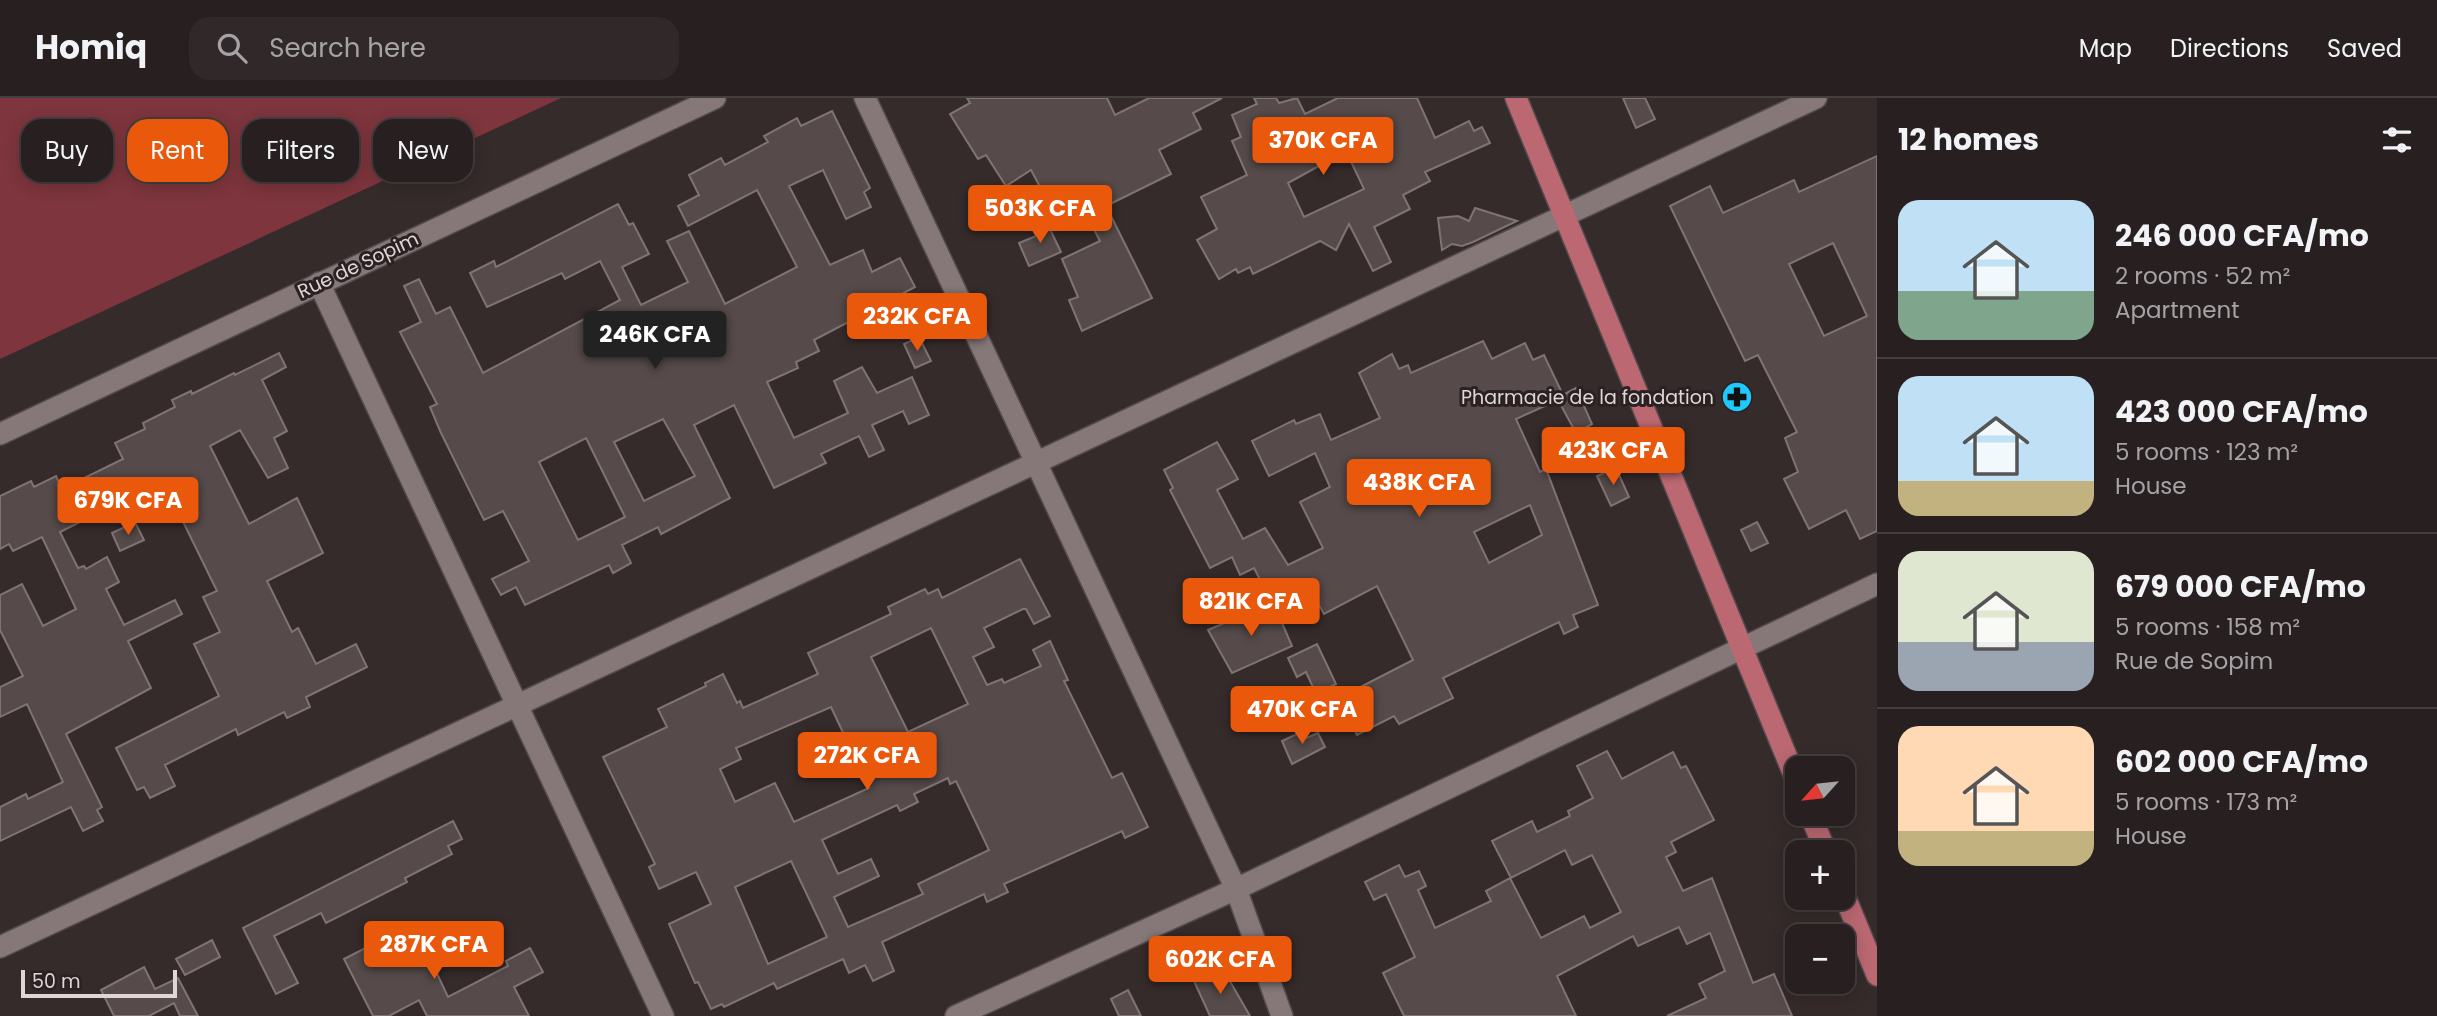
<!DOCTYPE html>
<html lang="en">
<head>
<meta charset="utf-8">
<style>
  :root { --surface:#282020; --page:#302829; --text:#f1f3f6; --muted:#a5a3a5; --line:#443e3e; --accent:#ea580c }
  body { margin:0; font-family:Poppins,sans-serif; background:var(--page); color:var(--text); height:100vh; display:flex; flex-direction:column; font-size:26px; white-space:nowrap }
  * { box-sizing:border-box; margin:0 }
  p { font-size:23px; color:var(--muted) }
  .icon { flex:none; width:38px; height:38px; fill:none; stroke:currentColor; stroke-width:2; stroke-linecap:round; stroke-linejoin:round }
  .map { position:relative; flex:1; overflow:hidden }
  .sheet { display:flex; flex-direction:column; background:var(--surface); width:560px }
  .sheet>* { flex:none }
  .hud { position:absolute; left:21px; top:21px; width:665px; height:63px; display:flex; gap:14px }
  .needle { width:46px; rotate:243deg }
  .tools { position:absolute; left:1785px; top:658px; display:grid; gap:14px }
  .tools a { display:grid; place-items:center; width:70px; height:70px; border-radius:14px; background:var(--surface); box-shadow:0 4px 18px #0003,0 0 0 2px var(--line); font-size:35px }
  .scale { position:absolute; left:21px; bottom:18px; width:156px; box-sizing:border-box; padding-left:7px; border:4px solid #ded6d7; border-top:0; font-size:19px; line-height:24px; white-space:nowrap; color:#ded6d7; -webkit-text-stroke:5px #2c2122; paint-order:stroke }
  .price { position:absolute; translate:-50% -60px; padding:0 16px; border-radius:7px; background:var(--accent); color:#fff; font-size:23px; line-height:46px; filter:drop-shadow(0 2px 4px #0008) }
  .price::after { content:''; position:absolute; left:50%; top:42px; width:21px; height:16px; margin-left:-10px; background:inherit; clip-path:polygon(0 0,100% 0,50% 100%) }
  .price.current { background:#222; color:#fff }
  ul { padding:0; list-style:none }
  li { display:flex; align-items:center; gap:21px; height:175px; padding:0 21px }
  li+li { border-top:2px solid var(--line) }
  li span { display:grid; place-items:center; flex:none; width:196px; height:140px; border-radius:21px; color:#555 }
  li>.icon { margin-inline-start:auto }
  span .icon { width:84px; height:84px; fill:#fffc; stroke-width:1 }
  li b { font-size:30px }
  h2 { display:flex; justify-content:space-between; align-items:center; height:84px; padding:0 21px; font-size:30px }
  .chip { padding:0 24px; border-radius:21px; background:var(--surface); box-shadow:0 4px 18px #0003,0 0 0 2px var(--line); font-size:24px; line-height:63px }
  .chip.current { background:var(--accent); color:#fff }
  header { display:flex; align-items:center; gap:42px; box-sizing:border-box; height:98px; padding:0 35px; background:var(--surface); border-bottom:2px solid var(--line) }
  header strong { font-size:33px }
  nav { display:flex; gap:38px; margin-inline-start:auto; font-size:24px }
  .search { width:490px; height:63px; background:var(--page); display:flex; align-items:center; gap:18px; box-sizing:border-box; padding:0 24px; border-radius:21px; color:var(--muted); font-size:26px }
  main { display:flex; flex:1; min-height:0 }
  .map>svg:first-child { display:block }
  .green { fill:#7e353d }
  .building { fill:#564a4a; stroke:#807373; stroke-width:2; fill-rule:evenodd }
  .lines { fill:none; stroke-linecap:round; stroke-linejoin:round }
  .minor-casing { stroke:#534a4b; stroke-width:24 }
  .major-casing { stroke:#534a4b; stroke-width:24 }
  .minor { stroke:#867879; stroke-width:21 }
  .major { stroke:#bb6872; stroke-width:21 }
  .labels { text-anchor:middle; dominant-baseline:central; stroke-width:6; stroke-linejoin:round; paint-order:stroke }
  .street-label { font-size:19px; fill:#ded6d7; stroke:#2c2122 }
  .poi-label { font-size:19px; fill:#ded6d7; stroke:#2c2122; text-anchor:end }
</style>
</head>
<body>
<header>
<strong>Homiq</strong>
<div class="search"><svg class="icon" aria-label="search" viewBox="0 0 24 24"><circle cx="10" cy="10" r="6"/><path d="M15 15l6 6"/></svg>Search here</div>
<nav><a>Map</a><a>Directions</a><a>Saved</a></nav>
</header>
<main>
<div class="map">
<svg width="1877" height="918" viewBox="0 0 1877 918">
  <rect width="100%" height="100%" fill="#362b2b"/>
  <path class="green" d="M0,0H561L0,261Z"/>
  <g class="building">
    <path d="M967,0H1107L1115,17L1149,0H1222L1193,15L1201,31L1159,52L1171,76L1106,108L1152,200L1082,233L1069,202L1078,199L1062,161L1100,143L1081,106L1048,121L1040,105L1047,102L1031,72L1006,88L986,57L978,61L950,16L970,5Z"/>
    <path d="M1254,0H1276L1279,5L1297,0L1305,16L1338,0H1417L1435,40L1469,23L1474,33L1482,29L1490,45L1425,74L1430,83L1403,97L1410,111L1374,129L1391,164L1373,173L1349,126L1336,152L1320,143L1253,176L1250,169L1238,175L1236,171L1219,181L1197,142L1217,131L1201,99L1247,77L1232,43L1241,39L1232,17L1257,6ZM1346,53L1364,91L1304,119L1288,85Z"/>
    <path d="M1623,0H1645L1655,21L1636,30Z"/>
    <path d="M832,13L870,90L864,94L871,109L846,121L823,72L789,88L830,167L863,152L872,174L900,160L915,189L814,242L819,253L796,264L798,270L767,284L794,340L848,315L834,283L862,269L877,295L912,279L929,317L909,326L903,313L872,327L884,352L869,359L859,338L821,356L826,365L774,390L734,307L694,327L730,400L661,436L658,429L622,447L631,465L613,475L609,467L525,507L516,489L501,497L492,481L529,463L503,413L484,422L441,335L430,309L437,306L400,234L421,224L404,188L419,181L436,216L450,209L483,275L620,202L600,163L565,181L562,175L487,209L470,175L494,163L496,169L618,106L629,127L633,125L649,156L622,169L641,207L688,184L667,143L689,133L725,206L797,169L757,92L688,128L678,108L699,97L689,77L721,60L725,67L768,44L764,38L797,20L801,28ZM663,321L695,378L644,403L614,344ZM586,340L625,419L578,442L539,364Z"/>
    <path d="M1877,58V433L1860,441L1846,412L1809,431L1784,381L1798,374L1785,340L1797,334L1758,257L1745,263L1670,108L1710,88L1723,115L1794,82L1799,94ZM1833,145L1867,218L1824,238L1789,166Z"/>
    <path d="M1475,110L1517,123L1473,144L1462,148L1452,146L1442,152L1438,120L1458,118L1469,123Z"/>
    <path d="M1046,123L1061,154L1029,168L1019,145L1036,138L1032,130Z"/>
    <path d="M919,239L931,263L915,270L904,246Z"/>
    <path d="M1483,243L1492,261L1525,245L1533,262L1544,257L1563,297L1576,290L1592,326L1576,335L1558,302L1516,321L1540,374L1546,371L1598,507L1573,517L1578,529L1564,536L1559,524L1443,580L1453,600L1399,626L1394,618L1357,637L1339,600L1413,562L1377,488L1324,516L1307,485L1271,503L1254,470L1240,477L1232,459L1210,470L1170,392L1173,390L1164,372L1217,344L1238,381L1217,392L1243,441L1265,430L1288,467L1323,450L1300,404L1330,389L1315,355L1269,378L1252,343L1294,322L1296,326L1320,316L1331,342L1380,320L1359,275L1392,256L1399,271L1408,267L1411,275ZM1530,407L1542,437L1489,465L1474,434Z"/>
    <path d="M279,255L286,269L262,282L287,333L274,340L288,370L268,380L240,332L210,348L249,426L297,400L323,455L267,483L292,534L298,530L316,566L356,546L367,569L306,599L310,609L287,620L284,614L238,637L236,631L165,667L175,688L150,700L144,689L137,692L116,650L219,598L194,546L220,534L203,499L217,493L167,391L143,403L135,386L88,409L92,418L60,434L78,470L84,468L86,471L107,459L119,484L106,491L124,527L175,502L182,516L128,543L151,590L66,636L102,709L97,712L103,723L83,733L71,709L0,743V709L26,696L28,701L63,684L27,606L0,619V589L23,578L0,532V497L22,486L43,528L76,511L42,439L13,453L9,446L0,451V398L31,383L34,389L56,378L62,391L123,361L115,345L145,331L143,325L175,309L172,302L191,293L192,296L234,275L235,277Z"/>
    <path d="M1616,370L1629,399L1611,408L1597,378Z"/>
    <path d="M135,424L144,442L120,453L112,435Z"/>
    <path d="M1757,424L1768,445L1751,453L1741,432Z"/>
    <path d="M1020,461L1050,518L1034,526L1026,511H1023L984,530L994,549L973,559L987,587L1002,581L1004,585L1041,568L1033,552L1050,543L1068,582L1064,583L1112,680L1122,675L1148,729L1125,740L1122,733L1004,786L1008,794L987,804L984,796L882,844L894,873L873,883L865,867L849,875L843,861L777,891L774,885L724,909L722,906L711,911L698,884L695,885L669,826L711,806L696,774L659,791L649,769L655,766L603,659L667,629L658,611L706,588L705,585L723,576L737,605L740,603L743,610L818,576L808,555L891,516L888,509L925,491L928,496L938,491L942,500ZM931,530L968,606L908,634L871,559ZM831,609L869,690L794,724L775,685L735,704L720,671L741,661L736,650ZM948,680L950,686L956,683L989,752L918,786L923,796L848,829L834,799L879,778L871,761L838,776L822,742L897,707L900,713L918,704L914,696ZM791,763L827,839L768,866L735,789Z"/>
    <path d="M1273,504L1292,548L1232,575L1208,532Z"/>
    <path d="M1317,546L1336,586L1316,596L1306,574L1297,579L1288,560Z"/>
    <path d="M1301,634L1304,641L1318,635L1325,649L1292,666L1282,643Z"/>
    <path d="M1607,653L1622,681L1673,654L1681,670L1686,668L1714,722L1671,744L1676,754L1666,759L1683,793L1712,780L1753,885L1774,876L1792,918H1667L1706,900L1699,886L1725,873L1710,835L1687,846L1679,829L1638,848L1633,838L1557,878L1576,918H1404L1383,875L1415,859L1386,796L1374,802L1365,784L1399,767L1405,779L1419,773L1426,788L1418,792L1435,830L1491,803L1486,793L1510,780L1541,840L1584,818L1590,830L1621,814L1592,757L1572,767L1565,752L1511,780L1492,743L1532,723L1537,734L1570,718L1568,713L1593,700L1577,668Z"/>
    <path d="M453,723L462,741L448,748L452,756L405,780L407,784L326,825L321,815L274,838L298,885L276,896L243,830Z"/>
    <path d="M428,826L438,844L425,850L448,899L508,868L506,863L530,850L543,874L514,889L529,918H427L419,902L389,918H373L344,861L381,842L384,848Z"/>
    <path d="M212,842L220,859L185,877L176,861Z"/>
    <path d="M144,869L155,891L178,880L198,918H180L174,905L149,918H114L101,892Z"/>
    <path d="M1212,872L1217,883L1227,878L1250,918H1210L1193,881Z"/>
    <path d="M1128,892L1141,918H1119L1111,901Z"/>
  </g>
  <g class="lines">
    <g class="minor-casing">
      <g id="minor">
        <path d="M865,0L1236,791L1282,918"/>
        <path d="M319,185L663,918"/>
        <path d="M0,336L715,0"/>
        <path d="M0,849L1816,0"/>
        <path d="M956,918L1236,791L1877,486"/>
      </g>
    </g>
    <g class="major-casing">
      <g id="major">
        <path d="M1516,0L1797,684"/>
        <path d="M1810,716L1826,754"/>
        <path d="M1843,794L1877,877"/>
      </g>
    </g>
    <use href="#minor" class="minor"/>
    <use href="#major" class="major"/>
  </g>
  <defs>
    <g id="pharmacy-disc" transform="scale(1.575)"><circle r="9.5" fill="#1fc9fd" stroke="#2c2122"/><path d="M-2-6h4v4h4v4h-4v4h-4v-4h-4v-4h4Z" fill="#111"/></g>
  </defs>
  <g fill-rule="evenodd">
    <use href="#pharmacy-disc" x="1737" y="299"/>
  </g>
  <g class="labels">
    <g class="street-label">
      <text transform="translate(358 167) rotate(-25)">Rue de Sopim</text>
    </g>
    <g class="poi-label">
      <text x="1714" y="299">Pharmacie de la fondation</text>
    </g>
  </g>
</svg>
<div class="tools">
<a><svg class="needle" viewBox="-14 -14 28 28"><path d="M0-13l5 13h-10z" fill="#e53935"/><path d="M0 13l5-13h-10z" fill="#a5a3a5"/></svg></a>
<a>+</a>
<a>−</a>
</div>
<div class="scale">50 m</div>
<b class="price" style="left:1323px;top:79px">370K CFA</b>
<b class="price" style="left:1040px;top:147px">503K CFA</b>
<b class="price" style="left:917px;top:255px">232K CFA</b>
<b class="price current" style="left:655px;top:273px">246K CFA</b>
<b class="price" style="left:1613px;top:389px">423K CFA</b>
<b class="price" style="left:1419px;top:421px">438K CFA</b>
<b class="price" style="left:128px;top:439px">679K CFA</b>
<b class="price" style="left:1251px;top:540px">821K CFA</b>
<b class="price" style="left:1302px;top:648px">470K CFA</b>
<b class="price" style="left:867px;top:694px">272K CFA</b>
<b class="price" style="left:434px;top:883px">287K CFA</b>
<b class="price" style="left:1220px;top:898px">602K CFA</b>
<div class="hud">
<a class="chip">Buy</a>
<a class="chip current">Rent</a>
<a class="chip">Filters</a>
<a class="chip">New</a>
</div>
</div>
<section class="sheet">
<h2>12 homes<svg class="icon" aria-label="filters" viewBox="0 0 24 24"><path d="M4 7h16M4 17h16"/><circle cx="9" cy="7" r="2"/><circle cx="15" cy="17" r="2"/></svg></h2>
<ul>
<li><span style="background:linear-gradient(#bfe0f5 65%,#7fa58c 0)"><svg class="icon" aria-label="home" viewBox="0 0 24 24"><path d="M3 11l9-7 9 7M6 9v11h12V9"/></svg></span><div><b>246 000 CFA/mo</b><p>2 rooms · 52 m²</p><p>Apartment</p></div></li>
<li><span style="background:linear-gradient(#bfe0f5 75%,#c2b280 0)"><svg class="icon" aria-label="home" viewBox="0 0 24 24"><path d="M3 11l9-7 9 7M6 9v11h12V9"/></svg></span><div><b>423 000 CFA/mo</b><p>5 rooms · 123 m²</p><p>House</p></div></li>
<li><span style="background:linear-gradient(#dfe7d0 65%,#9aa5b1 0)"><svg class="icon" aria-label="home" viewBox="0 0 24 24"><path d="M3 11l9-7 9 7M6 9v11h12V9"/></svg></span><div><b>679 000 CFA/mo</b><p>5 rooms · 158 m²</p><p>Rue de Sopim</p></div></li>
<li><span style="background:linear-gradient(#ffd9b3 75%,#c2b280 0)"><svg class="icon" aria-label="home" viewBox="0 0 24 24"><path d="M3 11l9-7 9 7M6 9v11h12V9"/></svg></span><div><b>602 000 CFA/mo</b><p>5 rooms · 173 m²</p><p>House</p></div></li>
</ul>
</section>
</main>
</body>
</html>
